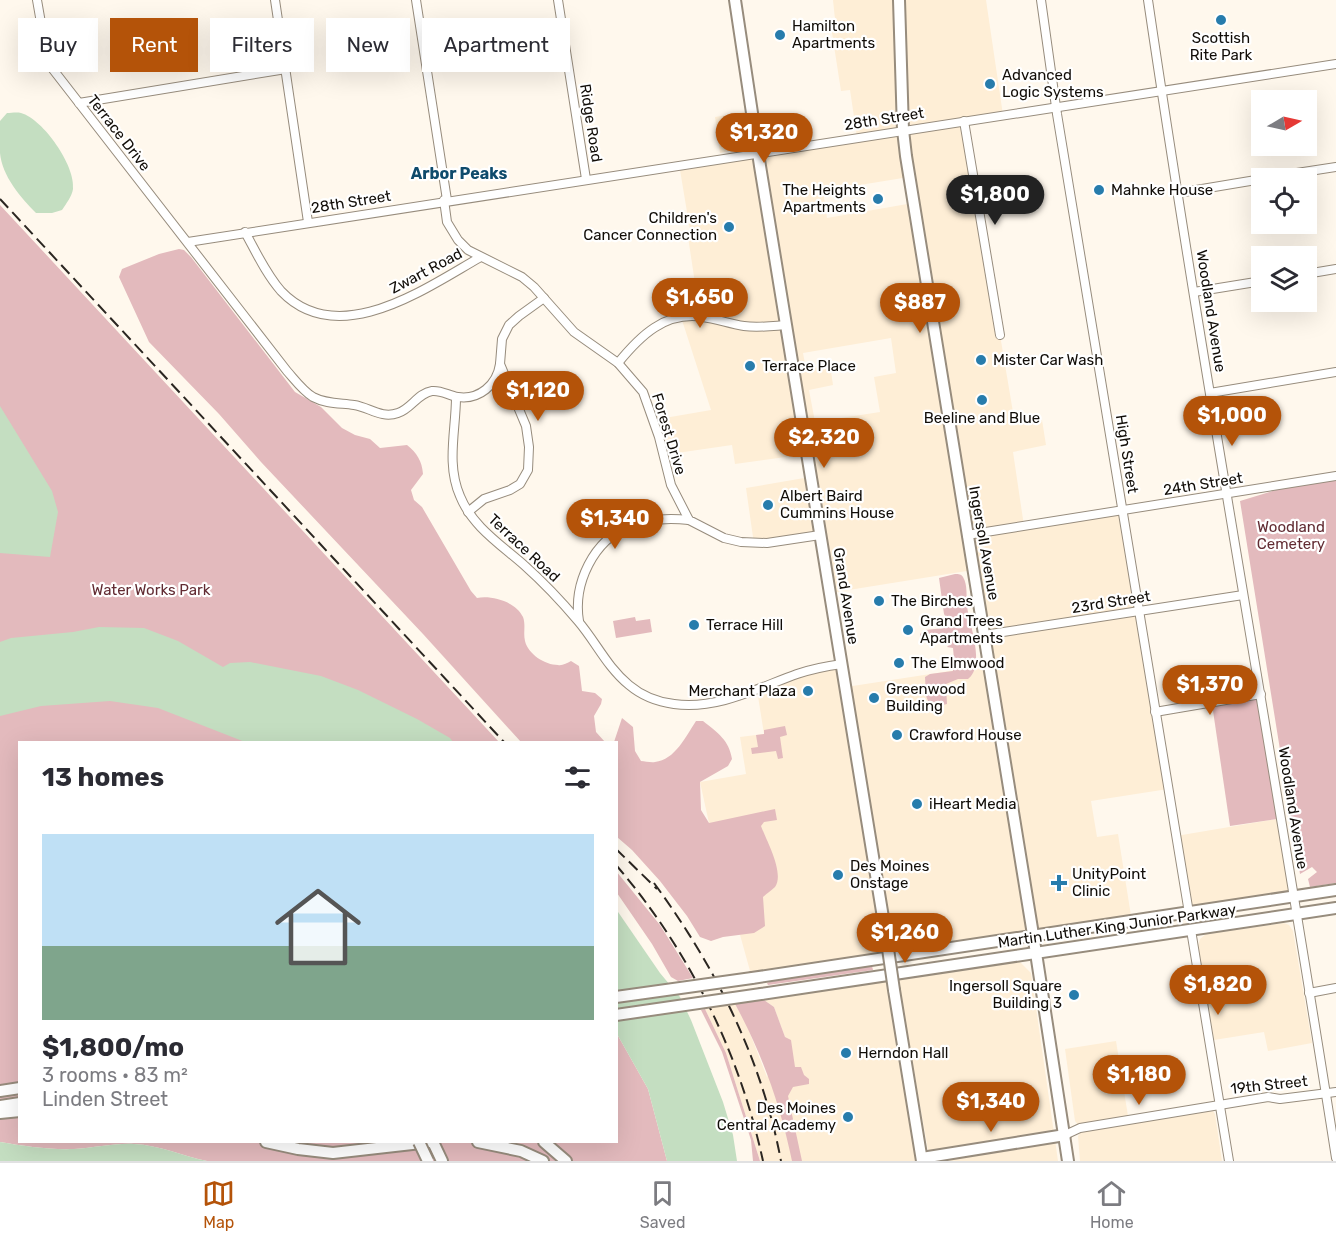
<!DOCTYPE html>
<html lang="en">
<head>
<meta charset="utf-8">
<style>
  :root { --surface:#fff; --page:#f2f2f3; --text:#2b2b33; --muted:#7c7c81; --line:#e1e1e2; --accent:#b45309 }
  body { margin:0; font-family:Rubik,sans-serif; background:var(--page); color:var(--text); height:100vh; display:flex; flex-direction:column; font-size:22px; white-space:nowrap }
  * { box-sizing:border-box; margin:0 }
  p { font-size:20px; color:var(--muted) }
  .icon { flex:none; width:33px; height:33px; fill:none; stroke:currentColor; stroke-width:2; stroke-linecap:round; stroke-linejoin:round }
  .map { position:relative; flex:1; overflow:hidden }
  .sheet { position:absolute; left:18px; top:741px; width:600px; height:402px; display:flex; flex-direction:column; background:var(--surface); border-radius:0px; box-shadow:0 6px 24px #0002 }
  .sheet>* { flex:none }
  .guide { position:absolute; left:18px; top:18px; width:600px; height:54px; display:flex; gap:12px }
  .needle { width:39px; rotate:81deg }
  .fabs { position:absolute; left:1251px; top:90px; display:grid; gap:12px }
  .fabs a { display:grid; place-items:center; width:66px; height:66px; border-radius:0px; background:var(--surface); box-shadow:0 6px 24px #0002; font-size:30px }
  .price { position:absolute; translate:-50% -51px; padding:0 14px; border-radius:21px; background:var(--accent); color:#fff; font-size:20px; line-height:39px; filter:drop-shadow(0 2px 3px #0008) }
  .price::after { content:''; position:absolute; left:50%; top:36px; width:18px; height:14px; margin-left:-9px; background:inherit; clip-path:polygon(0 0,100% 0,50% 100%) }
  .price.on { background:#222; color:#fff }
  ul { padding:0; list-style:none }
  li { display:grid; align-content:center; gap:12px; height:318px; padding:0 24px }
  li span { display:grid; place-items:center; height:186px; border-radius:0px; color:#555 }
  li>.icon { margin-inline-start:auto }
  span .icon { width:108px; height:108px; fill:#fffc; stroke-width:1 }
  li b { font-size:26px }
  h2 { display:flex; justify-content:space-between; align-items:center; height:72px; padding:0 24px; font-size:26px }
  .tag { padding:0 21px; border-radius:0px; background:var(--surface); box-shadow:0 6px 24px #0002; font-size:21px; line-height:54px }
  .tag.on { background:var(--accent); color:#fff }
  .tabs { display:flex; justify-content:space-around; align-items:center; height:84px; border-top:2px solid var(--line); background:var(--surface); font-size:16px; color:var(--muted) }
  .tabs a { display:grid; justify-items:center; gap:3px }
  .tabs .on { color:var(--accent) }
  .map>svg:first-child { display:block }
  .built { fill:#feeed6; fill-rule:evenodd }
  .green { fill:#e3babd }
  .water { fill:#c4dec1 }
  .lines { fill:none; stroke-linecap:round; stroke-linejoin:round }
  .minor-casing { stroke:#978c7d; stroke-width:10 }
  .major-casing { stroke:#978c7d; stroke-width:14 }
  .minor { stroke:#fff; stroke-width:8 }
  .major { stroke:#fff; stroke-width:10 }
  .rail { stroke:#2b2621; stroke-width:2; stroke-dasharray:12 6; stroke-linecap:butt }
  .major-bridge-casing { stroke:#978c7d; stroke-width:14; stroke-linecap:butt }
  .major-bridge { stroke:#fff; stroke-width:10 }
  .poi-dot { fill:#277cac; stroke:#fff; stroke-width:2 }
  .labels { text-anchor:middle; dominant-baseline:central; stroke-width:4.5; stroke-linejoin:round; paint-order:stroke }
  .poi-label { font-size:15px; fill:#110d08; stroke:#fff; text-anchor:start }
  .street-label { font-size:15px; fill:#110d08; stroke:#fff }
  .park-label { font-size:15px; fill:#622c33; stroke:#fff }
  .neighbourhood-label { font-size:16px; font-weight:bold; fill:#0f4b6c; stroke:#fff }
</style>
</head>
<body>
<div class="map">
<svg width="1336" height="1161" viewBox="0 0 1336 1161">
  <rect width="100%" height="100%" fill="#fff8ed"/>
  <g class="built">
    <path d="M833,0H986L1003,115L964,121L1015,424L1042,420L1046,445L1013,452L1024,526L1122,511L1168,789L1091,801L1097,837L1118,834L1132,922L752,978L709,823L700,782L746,774L740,737L764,734L757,690L842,664L846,687L989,665L973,570L830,593L820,535L754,544L746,488L810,477L807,454L735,464L732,445L663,455L653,420L711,410L681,317L700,316L688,237L691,236L679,164L857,137L850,90L841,91L830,20L835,19ZM909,177L913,203L827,218L823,191ZM891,338L896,373L874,377L880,412L815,422L809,390L833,385L830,365L806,369L803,353Z"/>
    <path d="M745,112L750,143L748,147L720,153L715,117Z"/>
    <path d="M1277,819L1288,881L1294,897L1189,913L1176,836Z"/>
    <path d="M1284,923L1289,925L1293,931L1312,1043L1268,1051L1264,1032L1214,1040L1198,946L1200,939L1206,934Z"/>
    <path d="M1020,962L1031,973L1058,1161H930L914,1072L908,1073L922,1161H760L726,1053L705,1009L735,1004L747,1026L767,1077L787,1043L774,1007L764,1000Z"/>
    <path d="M1116,1041L1128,1116L1078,1125L1075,1121L1065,1049Z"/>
    <path d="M1213,1111L1215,1114L1222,1161H1080L1078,1136L1082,1131Z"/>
  </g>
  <g class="green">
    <path d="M0,205L499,742H20V1142H616L617,1034L648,1089L667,1161H207C183,1156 159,1145 134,1144C114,1143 95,1148 74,1149C49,1150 24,1146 0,1142Z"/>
    <path d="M179,249L184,250L191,257L295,392L321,407L342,428L355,435L370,439L380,448L407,445C417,453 422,461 423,474L411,490L414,500L422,507L471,591L477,598C492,595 516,602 523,617C526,625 523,633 525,641C528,654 545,665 558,665C562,666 567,663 571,661L579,666L582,691L595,693L602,699L601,704L594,716L596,732L605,742H521L423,634L261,462L219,414L149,342L119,277L122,269L159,254Z"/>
    <path d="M1336,476V883L1310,887L1308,879L1317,872L1312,867L1300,874L1240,501L1309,480Z"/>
    <path d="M955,574C959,574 961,574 963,577C968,585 966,597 967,606C969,624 986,666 968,679H958L946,684L947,704L931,708L926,696L925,677L930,674L953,671L952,661L954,659L953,648L947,647L951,643L949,639L937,644L928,640L923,642L920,640V634L925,630L945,628L947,619L944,614L939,578Z"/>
    <path d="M635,617L636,621L650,619L652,632L616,638L613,621Z"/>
    <path d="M1261,694L1277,819L1230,826L1212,704Z"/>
    <path d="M622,718L633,727L635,751L641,761C645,761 651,763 655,762C675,760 686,736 696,721H703C718,733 729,740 732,759L728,766L700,782L701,810L709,823L775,809L777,820L764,822L761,826C766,840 785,873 775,887C772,890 767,893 763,897L765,926L754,933L723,937L711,941L700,937L687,916L660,881L632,850L617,837L616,742H614Z"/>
    <path d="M785,726L787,735L780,737L783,758L778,759L776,751L752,754L751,748L758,747L756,735L764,734V730Z"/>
    <path d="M616,871L660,925L693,978L678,981L671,977L652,944L617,893Z"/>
    <path d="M872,966L873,970L768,985L767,983L775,980Z"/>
    <path d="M764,1000L774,1007L785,1037L791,1040L795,1067H801L804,1075L809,1079V1084L793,1087L788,1096L802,1161H792C781,1107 762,1053 735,1004Z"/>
    <path d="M705,1009L726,1053L760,1161H753L751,1140L722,1052L701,1010Z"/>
  </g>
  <g class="water">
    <path d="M7,113C11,113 17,112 21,113C43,119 76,166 73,189C72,196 66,204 62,210L52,213H36C21,198 2,176 0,153C0,143 0,131 0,121Z"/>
    <path d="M0,406L52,491L58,512L50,557L0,553Z"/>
    <path d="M99,627L144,628L178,641L223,667L230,663L250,662L321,676L358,690L417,719L450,738L453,742H245L158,708L110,701L41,706L0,716V642L11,638L73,632Z"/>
    <path d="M616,909L660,973L680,997L691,1020L723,1102L733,1135L737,1161H667L648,1089L617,1034Z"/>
    <path d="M0,1142C24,1146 49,1150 74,1149C95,1148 114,1143 134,1144C159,1145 183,1156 207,1161H0Z"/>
  </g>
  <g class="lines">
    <g class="minor-casing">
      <g id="minor">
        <path d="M37,0L48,63L287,371C295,380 303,391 313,397C326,404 340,403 354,405C369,407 381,419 398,413C411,409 418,393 432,391C442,390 449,396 458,397C479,400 497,385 500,364"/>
        <path d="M275,0L308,222"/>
        <path d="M416,0L447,200"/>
        <path d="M558,0L586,179"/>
        <path d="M1041,0L1057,114L1189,913"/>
        <path d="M1148,0C1205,387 1276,772 1336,1158"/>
        <path d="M79,103L286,69"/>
        <path d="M964,121L1000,335"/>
        <path d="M1264,178L1336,167"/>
        <path d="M1178,193L1262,179"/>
        <path d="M444,200L447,222L458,240L468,250L522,277L534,287L574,332L618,363L643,392L659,437L671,485L689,520L724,538L741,542L767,543L820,535"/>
        <path d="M245,232C256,252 266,274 281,291C338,351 426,288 479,258"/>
        <path d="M188,242L1336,64"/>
        <path d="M1306,274L1336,269"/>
        <path d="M1194,292L1262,281"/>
        <path d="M618,363C640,336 665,311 703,317C717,319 730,324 744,326C758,328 772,326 786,325"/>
        <path d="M1210,393L1336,372"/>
        <path d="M456,397C456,430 446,464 460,496C472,526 500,544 524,565C543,582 562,602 578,621C596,642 607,667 629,685C642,696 658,702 674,704C717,710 758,688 797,674C812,669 827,666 842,664"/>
        <path d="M468,512L484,499L510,490L520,484L528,470L529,447L526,426L500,364L502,339L509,325L519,316L544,298"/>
        <path d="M967,535L1336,476"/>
        <path d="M579,621C573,584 593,540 630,526C648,519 670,518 689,520"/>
        <path d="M984,635L1243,595"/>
        <path d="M1155,712L1261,694"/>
        <path d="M1191,930L1229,1161"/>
        <path d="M1309,993L1336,988"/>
        <path d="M1065,1135L1080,1128L1268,1097L1280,1099L1336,1092"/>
      </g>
    </g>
    <g class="major-casing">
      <g id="major">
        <path d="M735,0L760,166L887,942"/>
        <path d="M899,0L903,130L906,156L1036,953L1068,1161"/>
        <path d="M752,978L1336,890"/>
        <path d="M894,990L922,1161"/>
        <path d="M761,994L1336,908"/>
        <path d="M0,1091L20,1088"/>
        <path d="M0,1106L20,1103"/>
        <path d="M0,1113L20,1111"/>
        <path d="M266,1142L298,1149L333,1153L430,1142"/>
        <path d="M433,1142L442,1161"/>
        <path d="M478,1142L521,1151L543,1161"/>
        <path d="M544,1142L566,1161"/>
        <path d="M922,1158L1065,1135"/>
      </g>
    </g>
    <use href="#minor" class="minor"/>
    <use href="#major" class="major"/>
    <g class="rail">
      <path d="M0,199L504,742"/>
      <path d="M616,849L657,889"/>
      <path d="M616,865C689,950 739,1051 763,1161"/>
      <path d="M654,883C715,966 762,1059 781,1161"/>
    </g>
    <g class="major-bridge-casing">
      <g id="major-bridge">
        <path d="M887,942L894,990"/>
        <path d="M616,997L752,978"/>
        <path d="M616,1015L761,994"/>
        <path d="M419,1142L428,1161"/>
      </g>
    </g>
    <use href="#major-bridge" class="major-bridge"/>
  </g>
  <g class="poi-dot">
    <circle cx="1221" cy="20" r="6"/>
    <circle cx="780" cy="35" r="6"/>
    <circle cx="990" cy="84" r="6"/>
    <circle cx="1099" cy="190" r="6"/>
    <circle cx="878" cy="199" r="6"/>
    <circle cx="729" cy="227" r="6"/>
    <circle cx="981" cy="360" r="6"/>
    <circle cx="750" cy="366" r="6"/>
    <circle cx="982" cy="400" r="6"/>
    <circle cx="768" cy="505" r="6"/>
    <circle cx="879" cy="601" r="6"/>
    <circle cx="694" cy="625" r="6"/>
    <circle cx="908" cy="630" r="6"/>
    <circle cx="899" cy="663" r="6"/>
    <circle cx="808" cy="691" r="6"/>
    <circle cx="874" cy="698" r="6"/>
    <circle cx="897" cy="735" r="6"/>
    <circle cx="917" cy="804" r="6"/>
    <circle cx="838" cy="875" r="6"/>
    <path d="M1056 874h6v6h6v6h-6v6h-6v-6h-6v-6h6z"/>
    <circle cx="1074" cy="995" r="6"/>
    <circle cx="846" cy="1053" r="6"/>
    <circle cx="848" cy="1117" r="6"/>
  </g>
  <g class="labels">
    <g class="poi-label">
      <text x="792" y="26">Hamilton<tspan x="792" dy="17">Apartments</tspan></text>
      <text x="1221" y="38" text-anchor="middle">Scottish<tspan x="1221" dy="17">Rite Park</tspan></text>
      <text x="1002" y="75">Advanced<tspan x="1002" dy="17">Logic Systems</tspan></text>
      <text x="866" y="190" text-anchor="end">The Heights<tspan x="866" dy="17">Apartments</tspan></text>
      <text x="1111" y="190">Mahnke House</text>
      <text x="717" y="218" text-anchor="end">Children's<tspan x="717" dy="17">Cancer Connection</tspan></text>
      <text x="993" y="360">Mister Car Wash</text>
      <text x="762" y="366">Terrace Place</text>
      <text x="982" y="418" text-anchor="middle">Beeline and Blue</text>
      <text x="780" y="496">Albert Baird<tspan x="780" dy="17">Cummins House</tspan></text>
      <text x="891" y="601">The Birches</text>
      <text x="920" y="621">Grand Trees<tspan x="920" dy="17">Apartments</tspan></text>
      <text x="706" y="625">Terrace Hill</text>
      <text x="911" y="663">The Elmwood</text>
      <text x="886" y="689">Greenwood<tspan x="886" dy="17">Building</tspan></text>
      <text x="796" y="691" text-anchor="end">Merchant Plaza</text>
      <text x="909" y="735">Crawford House</text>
      <text x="929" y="804">iHeart Media</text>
      <text x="850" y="866">Des Moines<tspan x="850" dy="17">Onstage</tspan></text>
      <text x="1072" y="874">UnityPoint<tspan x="1072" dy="17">Clinic</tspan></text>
      <text x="1062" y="986" text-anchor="end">Ingersoll Square<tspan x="1062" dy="17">Building 3</tspan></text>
      <text x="858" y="1053">Herndon Hall</text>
      <text x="836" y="1108" text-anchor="end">Des Moines<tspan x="836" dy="17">Central Academy</tspan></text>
    </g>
    <g class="street-label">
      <text transform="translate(884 119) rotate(-9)">28th Street</text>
      <text transform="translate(591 123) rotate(81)">Ridge Road</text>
      <text transform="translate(119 133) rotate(52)">Terrace Drive</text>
      <text transform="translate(351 202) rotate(-9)">28th Street</text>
      <text transform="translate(426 271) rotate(-28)">Zwart Road</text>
      <text transform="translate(1211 311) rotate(81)">Woodland Avenue</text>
      <text transform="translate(669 434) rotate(73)">Forest Drive</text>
      <text transform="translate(1127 454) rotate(81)">High Street</text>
      <text transform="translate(1203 484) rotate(-9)">24th Street</text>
      <text transform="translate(984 543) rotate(80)">Ingersoll Avenue</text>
      <text transform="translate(524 548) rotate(43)">Terrace Road</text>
      <text transform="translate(846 596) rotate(81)">Grand Avenue</text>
      <text transform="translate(1111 602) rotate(-9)">23rd Street</text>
      <text transform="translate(1293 808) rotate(81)">Woodland Avenue</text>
      <text transform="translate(1117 926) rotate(-8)">Martin Luther King Junior Parkway</text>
      <text transform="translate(1269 1085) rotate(-6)">19th Street</text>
    </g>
    <g class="park-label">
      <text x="1291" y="527">Woodland<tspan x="1291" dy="17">Cemetery</tspan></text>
      <text x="151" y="590">Water Works Park</text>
    </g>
    <g class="neighbourhood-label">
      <text x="459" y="173">Arbor Peaks</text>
    </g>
  </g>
</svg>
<div class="fabs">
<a><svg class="needle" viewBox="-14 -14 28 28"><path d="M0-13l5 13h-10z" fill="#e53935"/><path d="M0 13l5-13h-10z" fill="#7c7c81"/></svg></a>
<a><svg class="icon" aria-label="locate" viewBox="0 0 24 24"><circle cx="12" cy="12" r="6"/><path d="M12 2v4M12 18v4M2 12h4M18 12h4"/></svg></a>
<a><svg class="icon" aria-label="layers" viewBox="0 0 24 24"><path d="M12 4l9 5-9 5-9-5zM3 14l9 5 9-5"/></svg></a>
</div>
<b class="price" style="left:764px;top:164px">$1,320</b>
<b class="price on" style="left:995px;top:226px">$1,800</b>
<b class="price" style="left:700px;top:329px">$1,650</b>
<b class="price" style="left:920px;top:334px">$887</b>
<b class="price" style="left:538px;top:422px">$1,120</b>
<b class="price" style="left:1232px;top:447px">$1,000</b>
<b class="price" style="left:824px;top:469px">$2,320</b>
<b class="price" style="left:615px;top:550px">$1,340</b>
<b class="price" style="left:1210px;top:716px">$1,370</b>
<b class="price" style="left:905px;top:964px">$1,260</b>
<b class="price" style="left:1218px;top:1016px">$1,820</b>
<b class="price" style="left:1139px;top:1106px">$1,180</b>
<b class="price" style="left:991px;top:1133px">$1,340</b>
<div class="guide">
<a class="tag">Buy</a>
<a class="tag on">Rent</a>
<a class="tag">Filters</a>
<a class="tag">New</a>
<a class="tag">Apartment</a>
</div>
<section class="sheet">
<h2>13 homes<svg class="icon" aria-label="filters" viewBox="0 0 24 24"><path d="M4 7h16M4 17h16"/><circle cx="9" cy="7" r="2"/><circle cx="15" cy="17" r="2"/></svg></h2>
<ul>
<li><span style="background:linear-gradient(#bfe0f5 60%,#7fa58c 0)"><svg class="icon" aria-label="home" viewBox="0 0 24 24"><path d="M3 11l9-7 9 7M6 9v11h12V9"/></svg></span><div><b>$1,800/mo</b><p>3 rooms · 83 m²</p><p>Linden Street</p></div></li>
</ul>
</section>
</div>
<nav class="tabs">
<a class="on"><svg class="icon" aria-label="map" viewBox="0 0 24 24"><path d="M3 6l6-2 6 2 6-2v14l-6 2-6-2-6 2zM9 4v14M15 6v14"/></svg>Map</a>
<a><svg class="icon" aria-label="saved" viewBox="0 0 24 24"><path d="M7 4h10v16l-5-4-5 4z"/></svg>Saved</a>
<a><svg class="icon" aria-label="home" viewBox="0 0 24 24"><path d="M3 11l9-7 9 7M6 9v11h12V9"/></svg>Home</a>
</nav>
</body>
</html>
